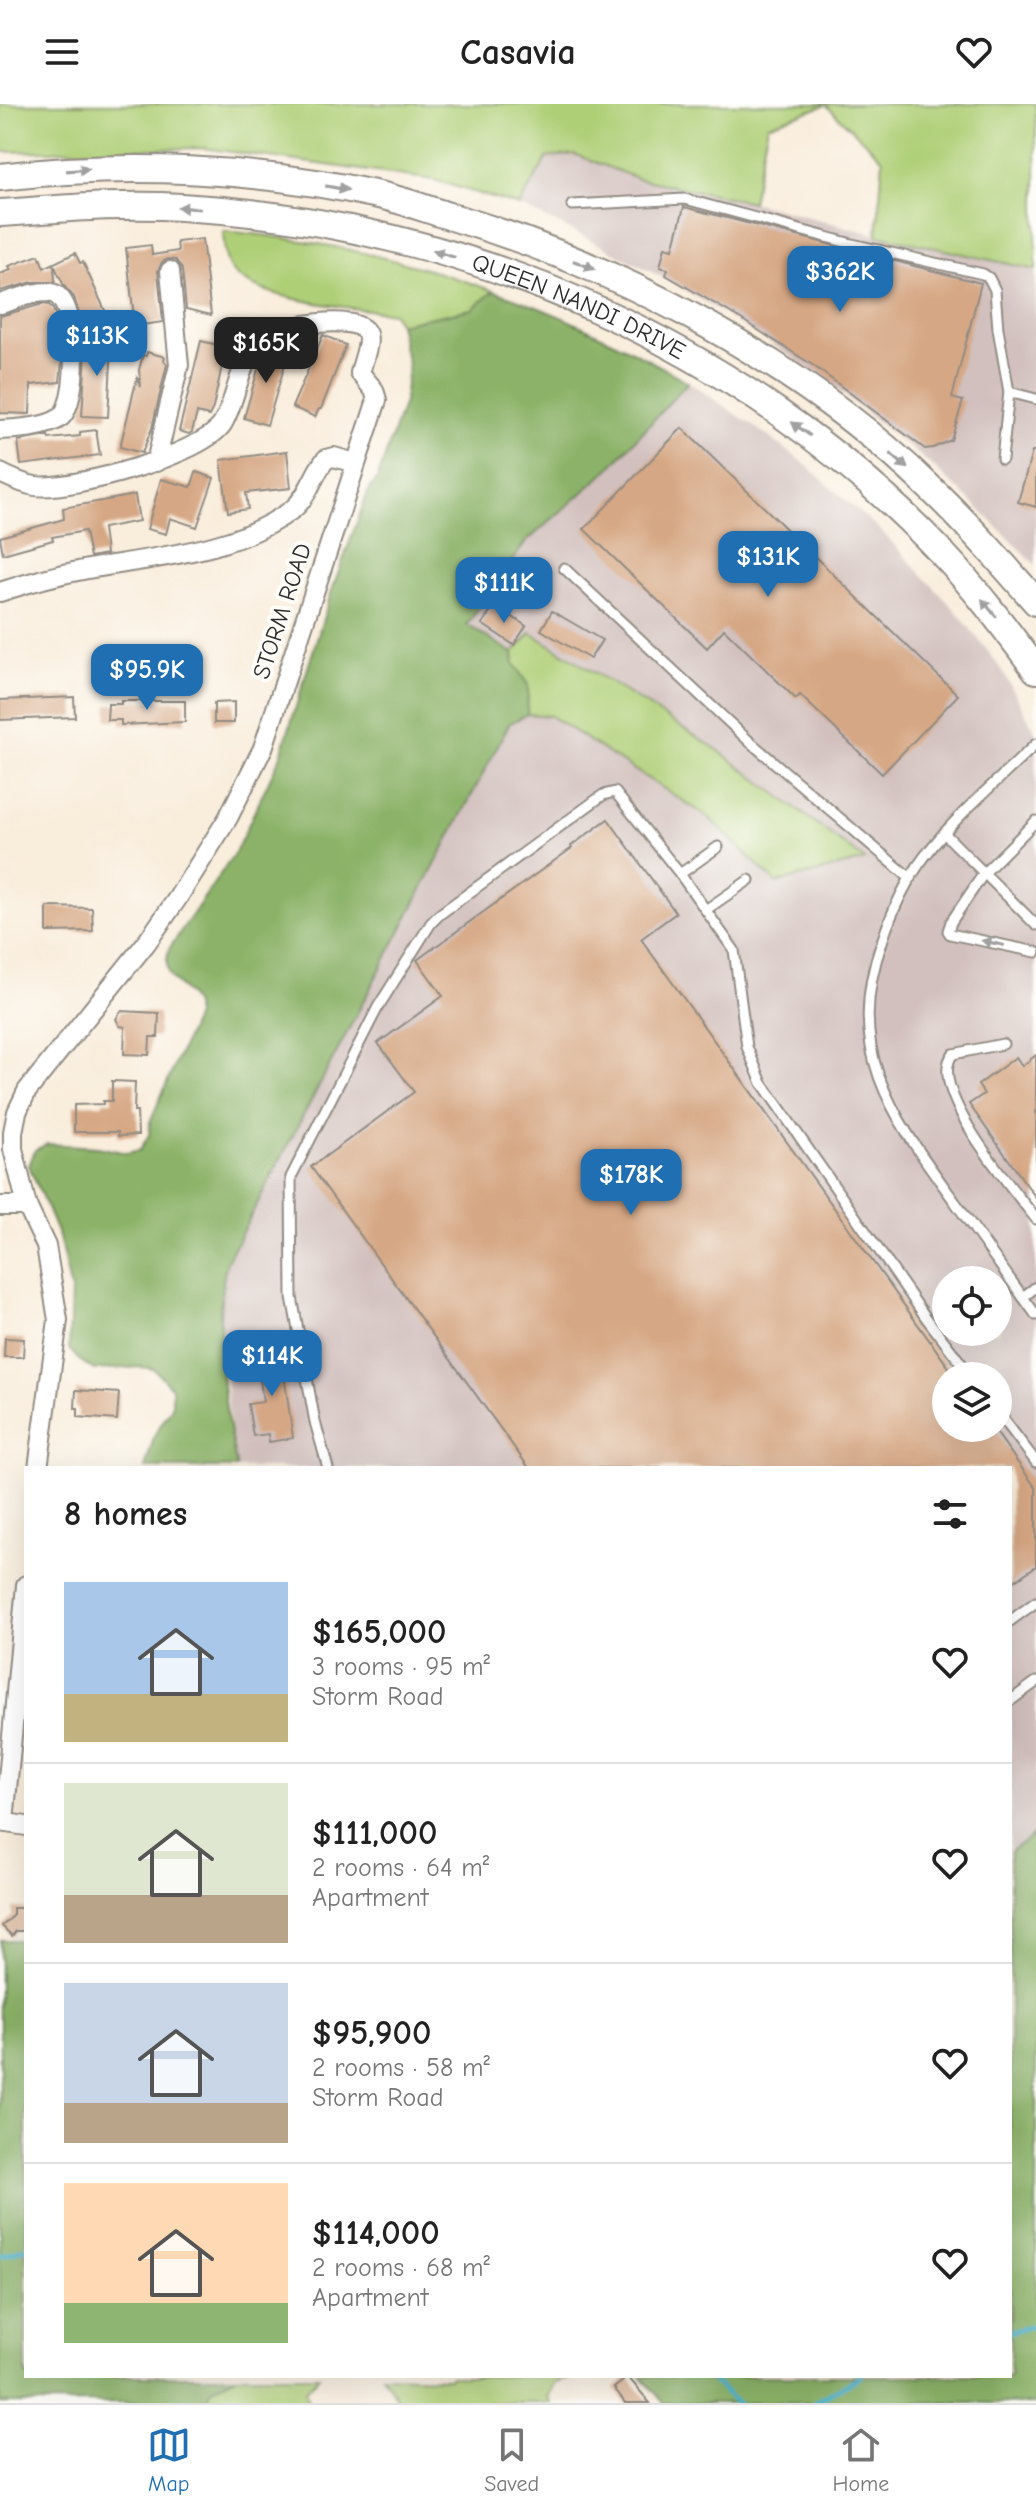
<!DOCTYPE html>
<html lang="en">
<head>
<meta charset="utf-8">
<style>
  :root { --surface:#fff; --page:#f2f2f2; --text:#222; --muted:#767676; --line:#e0e0e0; --accent:#1f6fb2 }
  body { margin:0; font-family:"Comic Neue",sans-serif; background:var(--page); color:var(--text); height:100vh; display:flex; flex-direction:column; font-size:30px; white-space:nowrap }
  * { box-sizing:border-box; margin:0 }
  p { font-size:26px; color:var(--muted) }
  .icon { flex:none; width:44px; height:44px; fill:none; stroke:currentColor; stroke-width:2; stroke-linecap:round; stroke-linejoin:round }
  .map { position:relative; flex:1; overflow:hidden }
  .details { position:absolute; left:24px; top:1362px; width:988px; height:912px; display:flex; flex-direction:column; background:var(--surface); border-radius:0px; box-shadow:0 8px 32px #0002 }
  .details>* { flex:none }
  .controls { position:absolute; left:932px; top:1162px; display:grid; gap:16px }
  .controls a { display:grid; place-items:center; width:80px; height:80px; border-radius:50%; background:var(--surface); box-shadow:0 8px 32px #0002; font-size:40px }
  .price { position:absolute; translate:-50% -68px; padding:0 18px; border-radius:16px; background:var(--accent); color:#fff; font-size:26px; line-height:52px; filter:drop-shadow(0 2px 4px #0008) }
  .price::after { content:''; position:absolute; left:50%; top:48px; width:24px; height:18px; margin-left:-12px; background:inherit; clip-path:polygon(0 0,100% 0,50% 100%) }
  .price.active { background:#222; color:#fff }
  ul { padding:0; list-style:none }
  li { display:flex; align-items:center; gap:24px; height:200px; padding:0 40px }
  li+li { border-top:2px solid var(--line) }
  li span { display:grid; place-items:center; flex:none; width:224px; height:160px; border-radius:0px; color:#555 }
  li>.icon { margin-inline-start:auto }
  span .icon { width:96px; height:96px; fill:#fffc; stroke-width:1 }
  li b { font-size:34px }
  h2 { display:flex; justify-content:space-between; align-items:center; height:96px; padding:0 40px; font-size:34px }
  header { display:flex; justify-content:space-between; align-items:center; height:104px; padding:0 40px; background:var(--surface); font-size:36px; font-weight:800 }
  .dock { display:flex; justify-content:space-around; align-items:center; height:112px; border-top:2px solid var(--line); background:var(--surface); font-size:22px; color:var(--muted) }
  .dock a { display:grid; justify-items:center; gap:4px }
  .dock .active { color:var(--accent) }
  .map>svg:first-child { display:block }
  .industrial { fill:#d1c0bd; fill-rule:evenodd }
  .green { fill:#afcf77; stroke:#6d7d51; stroke-width:2 }
  .forest { fill:#8bb268; stroke:#5b6e4a; stroke-width:2 }
  .lines { fill:none; stroke-linecap:round; stroke-linejoin:round }
  .stream { stroke:#4eb4cd; stroke-width:5 }
  .building { fill:#d6a784 }
  .lane-casing { stroke:#928c84; stroke-width:13 }
  .street-casing { stroke:#928c84; stroke-width:22 }
  .secondary-casing { stroke:#928c84; stroke-width:30 }
  .lane { stroke:#fff; stroke-width:9 }
  .street { stroke:#fff; stroke-width:18 }
  .secondary { stroke:#fff; stroke-width:26 }
  .oneway { fill:#a0a0a0 }
  .labels { text-anchor:middle; dominant-baseline:central; stroke-width:8; stroke-linejoin:round; paint-order:stroke }
  .street-label { font-size:24px; fill:#2b2b2b; stroke:#fdfcf7 }
</style>
</head>
<body>
<header><svg class="icon" aria-label="menu" viewBox="0 0 24 24"><path d="M4 6h16M4 12h16M4 18h16"/></svg>Casavia<svg class="icon" aria-label="heart" viewBox="0 0 24 24"><path d="M12 20l-8-8c-3-5 5-10 8-4 3-6 11-1 8 4z"/></svg></header>
<div class="map">
<svg width="1036" height="2299" viewBox="0 0 1036 2299">
  <rect width="100%" height="100%" fill="#fdfcf7"/>
  <filter id="ink" filterUnits="userSpaceOnUse"><feTurbulence type="fractalNoise" baseFrequency=".0125" numOctaves="2"/><feDisplacementMap in="SourceGraphic" scale="16" xChannelSelector="R" yChannelSelector="G"/><feConvolveMatrix kernelMatrix="1 2 1 2 8 2 1 2 1" color-interpolation-filters="sRGB"/></filter>
  <filter id="wash" filterUnits="userSpaceOnUse"><feTurbulence type="fractalNoise" baseFrequency=".006" numOctaves="4" result="noise"/><feDisplacementMap in="SourceGraphic" scale="32" xChannelSelector="R" yChannelSelector="G"/><feGaussianBlur stdDeviation="1.8" result="paint"/><feColorMatrix in="noise" values="0 0 0 0 0 0 0 0 0 0 0 0 0 0 0 0 0 1.4 0 .05"/><feComposite in="paint" operator="in"/></filter>
  <g filter="url(#wash)">
    <rect width="100%" height="100%" fill="#f9eddc"/>
    <g class="industrial">
      <path d="M574,50L639,75L752,98L877,131L1036,166V461L968,394L923,354L829,279L780,245L679,182L573,127L519,102L547,54Z"/>
      <path d="M688,278L755,323L799,355L882,428L957,508L991,551L1006,573L1036,629V1729L1010,1748V1364H237L232,1342L219,1206L227,1157L509,620L527,610L550,612L708,713L776,779L864,755L715,644L531,529L513,549L467,522L526,438L608,366ZM946,1176H998V1228H946ZM946,1272H998V1324H946Z"/>
    </g>
    <g class="green">
      <path d="M0,0H1036V166L877,131L883,55L826,1L768,21L752,98L639,75L574,50L547,54L519,102L434,76L203,44L0,48Z"/>
      <path d="M223,127C316,135 407,156 494,187L472,205L399,220L393,209C355,204 250,197 229,163C224,154 224,137 223,127Z"/>
      <path d="M531,529L715,644L865,756L776,779L708,713L550,612L527,610L528,581L514,560L513,549Z"/>
      <path d="M237,2272H319L305,2287L308,2299H206L212,2285Z"/>
      <path d="M382,2272L449,2274L451,2272H580L556,2278L548,2293L551,2299H401Z"/>
    </g>
    <g class="forest">
      <path d="M494,187C562,210 626,242 688,278L608,366L526,438L467,521L513,549L514,560L528,581L527,610L509,620L227,1157C212,1219 223,1302 237,1364H145L155,1330L172,1303V1284L154,1265L141,1263L94,1266L78,1255L69,1245L71,1187L59,1133L29,1062L35,1046L47,1040L98,1043L127,1049L140,1046L149,1031L150,1018L196,912C193,877 158,885 169,845L236,747L281,651L331,489L368,388L378,373L404,298L408,261L399,220L472,205Z"/>
      <path d="M1036,1729V2299H664L641,2272H1010V1748Z"/>
      <path d="M0,1836H26V2272H237L212,2285L206,2299H0Z"/>
    </g>
    <g class="lines">
      <g class="stream">
        <path d="M0,2152L26,2144"/>
        <path d="M1010,2228L1036,2221"/>
        <path d="M708,2272L737,2299"/>
        <path d="M814,2299L861,2272"/>
      </g>
    </g>
    <g id="blocks">
      <g class="building">
        <path d="M684,103L981,179L952,294L963,297L951,336L933,344L925,345L814,262L741,215L666,171L668,165L660,163L665,143L673,145Z"/>
        <path d="M202,135L211,211L186,205L182,165L176,156L168,155L162,158L158,167L163,218L135,222L126,144L151,141L152,151L178,147L177,138Z"/>
        <path d="M75,149L80,159L83,158L113,224L87,227V223H83L74,193L64,182L54,161L55,178H33L0,187V170L11,166L9,162L39,151L44,164Z"/>
        <path d="M43,200L49,201L53,205L57,215L62,257L60,278L31,281L30,310L0,309V212Z"/>
        <path d="M323,231L346,241L321,305H319L315,313L292,303Z"/>
        <path d="M87,233L112,239L108,313L82,312Z"/>
        <path d="M201,237L226,243L213,304L209,312L197,309L192,328L189,330L179,327Z"/>
        <path d="M272,242L289,247L267,321L244,314L261,255Z"/>
        <path d="M147,248L165,253L164,257L167,260L152,324L142,349L120,343L137,274L141,283L139,266L143,251L146,252Z"/>
        <path d="M682,324L958,591L882,670L800,591L796,595L724,525L707,544L584,425Z"/>
        <path d="M96,326L100,351L21,361L18,337L48,332L49,335L80,332V328Z"/>
        <path d="M287,347L291,384L246,389L248,405L228,408L221,356Z"/>
        <path d="M1032,348H1036V403L1018,398Z"/>
        <path d="M196,368L214,374L197,423L170,414L166,430L147,425L161,375L191,383Z"/>
        <path d="M135,391L139,417L103,424L106,450L90,453L85,427L52,433L53,436L3,450L0,433L64,415L63,404Z"/>
        <path d="M495,501L526,522L514,541L482,520Z"/>
        <path d="M552,507L602,536L590,555L541,526Z"/>
        <path d="M74,593L75,613L0,616V596Z"/>
        <path d="M121,597H185V618L121,621V616H107L108,600H121Z"/>
        <path d="M234,598V619H214V599Z"/>
        <path d="M608,715L676,809L641,835L955,1272H946V1324H993L1036,1384V1462L1010,1480V1364H529L311,1063L414,988L378,939L443,892L417,856L572,744L571,742Z"/>
        <path d="M47,803L92,804L93,827L47,828Z"/>
        <path d="M121,907L159,909L158,933H150L149,951L124,950L125,923L120,922L116,915Z"/>
        <path d="M1036,951V1094L969,1000L984,990L978,981L1016,953L1022,962Z"/>
        <path d="M112,977L135,978L134,1007H137L138,1031L118,1032V1028H74V1001L103,1000V997H112Z"/>
        <path d="M5,1234L24,1235L23,1253H4Z"/>
        <path d="M280,1242L293,1334L269,1338L268,1330L253,1332L248,1300L263,1298L256,1246Z"/>
        <path d="M76,1286L119,1289L117,1316L78,1313V1304H75Z"/>
        <path d="M13,1804H26V1827H16L12,1832L2,1822L13,1812Z"/>
        <path d="M628,2273L650,2299H626L614,2284Z"/>
      </g>
    </g>
  </g>
  <g filter="url(#ink)">
    <use href="#blocks" fill-opacity="0" stroke="#928c84" stroke-width="2"/>
    <g class="lines">
      <g class="lane-casing">
        <g id="lane">
          <path d="M572,101L685,95L852,140L983,170L989,174L995,186L998,225L1009,288"/>
          <path d="M1002,355L1009,288L1036,295"/>
          <path d="M564,464L749,637L910,774"/>
          <path d="M1036,640C999,676 956,711 925,752C905,778 892,807 882,838C843,948 893,1012 955,1098C982,1136 1009,1174 1036,1211"/>
          <path d="M1036,717L984,769L951,818L948,827L950,830L1036,848"/>
          <path d="M944,729L1036,821"/>
          <path d="M680,770L718,743"/>
          <path d="M707,805L749,776"/>
          <path d="M1003,940L953,950C925,984 1014,1086 1036,1115"/>
          <path d="M1023,1193L1036,1183"/>
          <path d="M998,1308L1036,1358"/>
          <path d="M328,1364L315,1318L292,1193L291,1073L378,903L431,819L440,810L603,691L615,688L680,770L734,846L747,943L762,979L927,1215L971,1272"/>
          <path d="M1010,1517L1036,1498"/>
          <path d="M1010,1597L1036,1578"/>
        </g>
      </g>
      <g class="street-casing">
        <g id="street">
          <path d="M0,200C15,196 40,184 55,190C79,202 79,296 61,313C47,324 17,325 0,326"/>
          <path d="M156,358L179,261L170,167"/>
          <path d="M0,369C11,374 22,380 35,382C70,387 205,350 223,319C238,293 239,250 266,232C283,222 354,209 366,228C372,237 362,258 360,269L374,286L377,296L263,644L228,714L177,795L147,838L27,987L17,1008L13,1028V1045L27,1102L46,1142L58,1216L38,1364"/>
          <path d="M0,488C27,479 55,471 83,466C151,453 235,449 293,405C309,392 313,370 326,355L334,353L355,359"/>
          <path d="M0,1102H27"/>
          <path d="M0,1718L26,1722"/>
          <path d="M4,1718L26,1481"/>
        </g>
      </g>
      <g class="secondary-casing">
        <g id="secondary">
          <path d="M0,73C125,58 256,64 379,91C402,96 426,105 449,112C621,163 799,257 929,383C967,419 1002,459 1036,498"/>
          <path id="s1" d="M0,109C60,105 121,99 181,103C464,118 746,242 941,448C976,485 1006,525 1036,566"/>
        </g>
      </g>
      <use href="#lane" class="lane"/>
      <use href="#street" class="street"/>
      <use href="#secondary" class="secondary"/>
    </g>
    <defs><path id="oneway-solid" d="M-6-.8H1V-3.2L6.5 0L1 3.2V.8H-6Z" transform="scale(2)"/></defs>
    <g class="oneway">
      <use href="#oneway-solid" transform="translate(78 66) rotate(-4)"/>
      <use href="#oneway-solid" transform="translate(337 84) rotate(10)"/>
      <use href="#oneway-solid" transform="translate(189 104) rotate(-176)"/>
      <use href="#oneway-solid" transform="translate(444 150) rotate(-163)"/>
      <use href="#oneway-solid" transform="translate(584 161) rotate(22)"/>
      <use href="#oneway-solid" transform="translate(801 325) rotate(-144)"/>
      <use href="#oneway-solid" transform="translate(899 357) rotate(40)"/>
      <use href="#oneway-solid" transform="translate(989 504) rotate(-129)"/>
      <use href="#oneway-solid" transform="translate(993 839) rotate(-168)"/>
    </g>
  </g>
  <g class="labels">
    <g class="street-label">
      <text stroke="none"><textPath href="#s1" startOffset="594">QUEEN NANDI DRIVE</textPath></text>
      <text transform="translate(282 507) rotate(-72)">STORM ROAD</text>
    </g>
  </g>
</svg>
<div class="controls">
<a><svg class="icon" aria-label="locate" viewBox="0 0 24 24"><circle cx="12" cy="12" r="6"/><path d="M12 2v4M12 18v4M2 12h4M18 12h4"/></svg></a>
<a><svg class="icon" aria-label="layers" viewBox="0 0 24 24"><path d="M12 4l9 5-9 5-9-5zM3 14l9 5 9-5"/></svg></a>
</div>
<b class="price" style="left:840px;top:210px">$362K</b>
<b class="price" style="left:97px;top:274px">$113K</b>
<b class="price active" style="left:266px;top:281px">$165K</b>
<b class="price" style="left:768px;top:495px">$131K</b>
<b class="price" style="left:504px;top:521px">$111K</b>
<b class="price" style="left:147px;top:608px">$95.9K</b>
<b class="price" style="left:631px;top:1113px">$178K</b>
<b class="price" style="left:272px;top:1294px">$114K</b>
<section class="details">
<h2>8 homes<svg class="icon" aria-label="filters" viewBox="0 0 24 24"><path d="M4 7h16M4 17h16"/><circle cx="9" cy="7" r="2"/><circle cx="15" cy="17" r="2"/></svg></h2>
<ul>
<li><span style="background:linear-gradient(#a9c7e8 70%,#c2b280 0)"><svg class="icon" aria-label="home" viewBox="0 0 24 24"><path d="M3 11l9-7 9 7M6 9v11h12V9"/></svg></span><div><b>$165,000</b><p>3 rooms · 95 m²</p><p>Storm Road</p></div><svg class="icon" aria-label="heart" viewBox="0 0 24 24"><path d="M12 20l-8-8c-3-5 5-10 8-4 3-6 11-1 8 4z"/></svg></li>
<li><span style="background:linear-gradient(#dfe7d0 70%,#b9a48a 0)"><svg class="icon" aria-label="home" viewBox="0 0 24 24"><path d="M3 11l9-7 9 7M6 9v11h12V9"/></svg></span><div><b>$111,000</b><p>2 rooms · 64 m²</p><p>Apartment</p></div><svg class="icon" aria-label="heart" viewBox="0 0 24 24"><path d="M12 20l-8-8c-3-5 5-10 8-4 3-6 11-1 8 4z"/></svg></li>
<li><span style="background:linear-gradient(#c9d6e8 75%,#b9a48a 0)"><svg class="icon" aria-label="home" viewBox="0 0 24 24"><path d="M3 11l9-7 9 7M6 9v11h12V9"/></svg></span><div><b>$95,900</b><p>2 rooms · 58 m²</p><p>Storm Road</p></div><svg class="icon" aria-label="heart" viewBox="0 0 24 24"><path d="M12 20l-8-8c-3-5 5-10 8-4 3-6 11-1 8 4z"/></svg></li>
<li><span style="background:linear-gradient(#ffd9b3 75%,#8fb573 0)"><svg class="icon" aria-label="home" viewBox="0 0 24 24"><path d="M3 11l9-7 9 7M6 9v11h12V9"/></svg></span><div><b>$114,000</b><p>2 rooms · 68 m²</p><p>Apartment</p></div><svg class="icon" aria-label="heart" viewBox="0 0 24 24"><path d="M12 20l-8-8c-3-5 5-10 8-4 3-6 11-1 8 4z"/></svg></li>
</ul>
</section>
</div>
<nav class="dock">
<a class="active"><svg class="icon" aria-label="map" viewBox="0 0 24 24"><path d="M3 6l6-2 6 2 6-2v14l-6 2-6-2-6 2zM9 4v14M15 6v14"/></svg>Map</a>
<a><svg class="icon" aria-label="saved" viewBox="0 0 24 24"><path d="M7 4h10v16l-5-4-5 4z"/></svg>Saved</a>
<a><svg class="icon" aria-label="home" viewBox="0 0 24 24"><path d="M3 11l9-7 9 7M6 9v11h12V9"/></svg>Home</a>
</nav>
</body>
</html>
